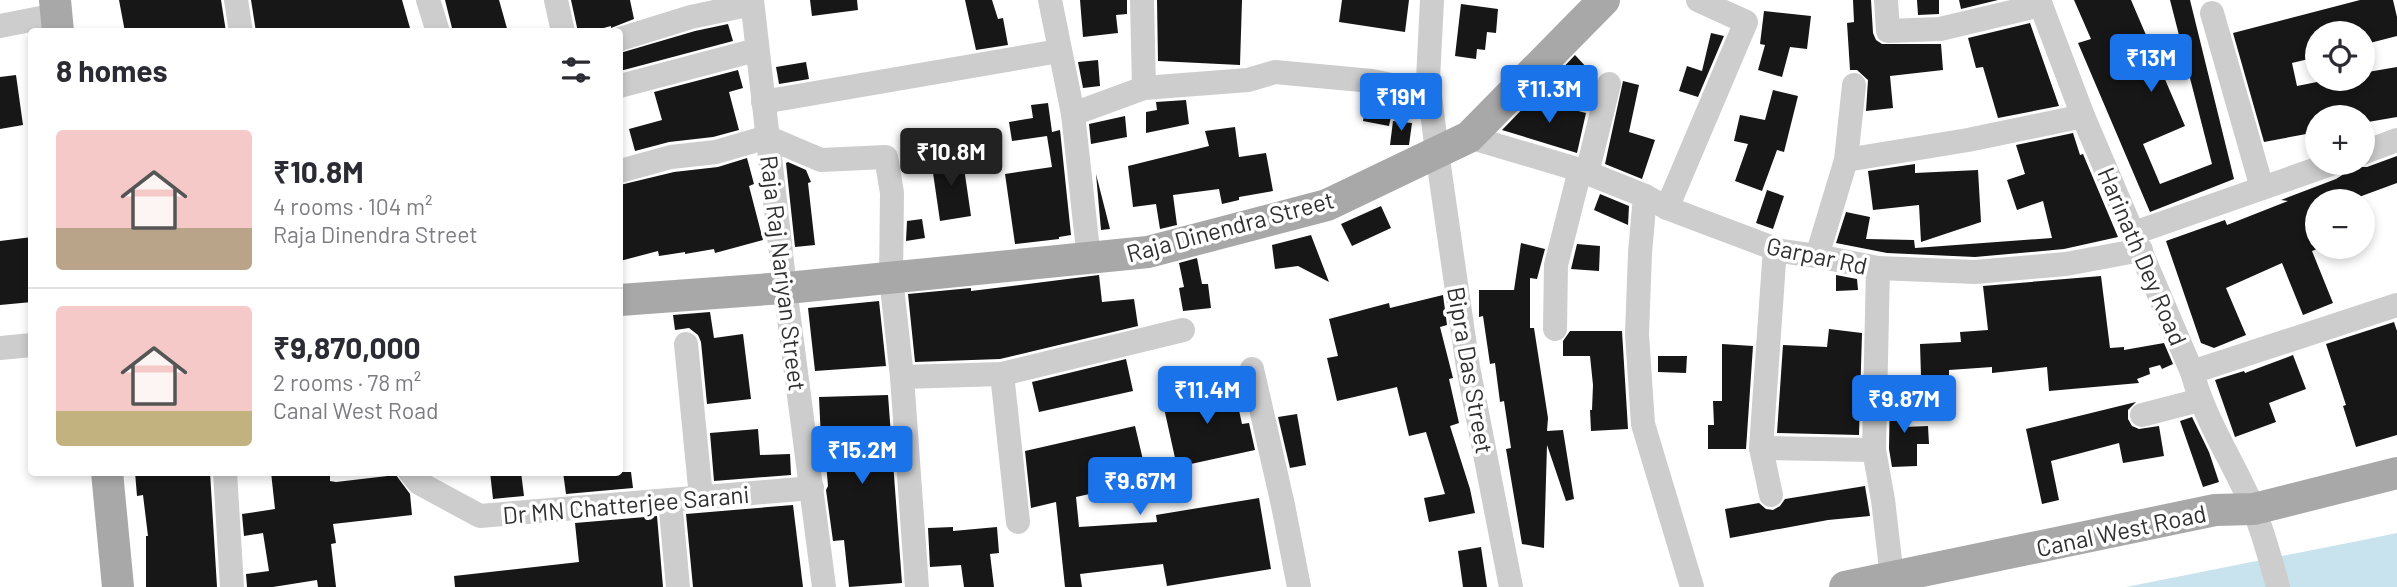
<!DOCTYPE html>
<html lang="en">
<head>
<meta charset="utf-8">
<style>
  :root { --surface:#fff; --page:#f7f7f7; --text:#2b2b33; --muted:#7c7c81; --line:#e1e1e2; --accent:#1a73e8 }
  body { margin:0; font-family:Barlow,sans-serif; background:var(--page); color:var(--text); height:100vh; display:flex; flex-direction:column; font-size:26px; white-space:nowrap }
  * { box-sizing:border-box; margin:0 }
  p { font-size:23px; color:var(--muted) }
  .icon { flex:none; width:38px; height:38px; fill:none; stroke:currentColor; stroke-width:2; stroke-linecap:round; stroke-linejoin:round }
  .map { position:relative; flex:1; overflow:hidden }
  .drawer { position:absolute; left:28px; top:28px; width:595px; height:448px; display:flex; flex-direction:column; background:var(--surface); border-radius:7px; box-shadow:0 4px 10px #0003 }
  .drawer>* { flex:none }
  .fabs { position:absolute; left:2305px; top:21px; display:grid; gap:14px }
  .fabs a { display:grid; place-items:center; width:70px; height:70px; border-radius:50%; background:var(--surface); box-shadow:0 4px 10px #0003; font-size:35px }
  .price { position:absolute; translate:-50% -60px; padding:0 16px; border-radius:7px; background:var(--accent); color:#fff; font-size:23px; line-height:46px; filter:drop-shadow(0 2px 4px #0008) }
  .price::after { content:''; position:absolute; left:50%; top:42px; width:21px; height:16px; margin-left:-10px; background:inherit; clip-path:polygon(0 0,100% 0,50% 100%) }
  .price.active { background:#222; color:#fff }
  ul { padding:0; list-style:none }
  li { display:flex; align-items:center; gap:21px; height:175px; padding:0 28px }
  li+li { border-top:2px solid var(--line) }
  li span { display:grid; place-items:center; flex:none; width:196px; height:140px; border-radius:7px; color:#555 }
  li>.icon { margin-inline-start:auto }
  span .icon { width:84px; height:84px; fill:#fffc; stroke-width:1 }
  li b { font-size:30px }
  h2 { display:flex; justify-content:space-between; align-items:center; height:84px; padding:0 28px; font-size:30px }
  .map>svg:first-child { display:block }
  .water { fill:#c8e3ee }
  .building { fill:#171717 }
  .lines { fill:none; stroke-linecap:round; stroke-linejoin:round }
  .minor { stroke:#cdcdcd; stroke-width:24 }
  .major { stroke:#a8a8a8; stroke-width:32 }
  .labels { text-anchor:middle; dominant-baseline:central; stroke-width:7; stroke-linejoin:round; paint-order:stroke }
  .street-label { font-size:24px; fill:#303030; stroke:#fff }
</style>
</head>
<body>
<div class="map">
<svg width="2397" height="587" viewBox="0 0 2397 587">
  <rect width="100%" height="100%" fill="#fff"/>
  <path class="water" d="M2397,533V587H2126L2368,539Z"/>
  <g class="building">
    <path d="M119,0H221L226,32H125Z"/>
    <path d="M251,0H402L410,28L389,32H256Z"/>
    <path d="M445,0H499L508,32H453Z"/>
    <path d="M571,0H630L634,19L611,28V26L589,32H578Z"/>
    <path d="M810,0H857L858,10L812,16Z"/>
    <path d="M965,0H992L998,19L1003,18L1008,45L976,50Z"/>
    <path d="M1080,0H1127V14L1116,15L1118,33L1083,37Z"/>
    <path d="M1157,0H1242L1240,65L1158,61Z"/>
    <path d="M1342,0H1409L1405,32L1339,22Z"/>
    <path d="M1853,0H1871L1873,33L1876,40L1882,44H1941L1943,70L1890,76L1893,108L1866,111L1868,80L1857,70H1850L1847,23L1854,22Z"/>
    <path d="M1917,0H1939V14L1918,15Z"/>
    <path d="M1959,0H1998L1961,9Z"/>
    <path d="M2074,0H2131L2185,126L2143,144L2160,184L2212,164L2170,0H2190L2234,179L2150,212L2078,43L2091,39Z"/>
    <path d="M2360,0H2393L2397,17V36L2362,45V33H2317V57L2292,63L2297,86L2332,79H2362V73L2397,67V117L2362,123V117H2317V132L2264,142L2233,33Z"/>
    <path d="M1461,4L1498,9L1496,33L1487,32L1485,50L1477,49L1476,59L1455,56Z"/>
    <path d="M1764,11L1811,16L1807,49L1790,47L1782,77L1758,70L1765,45L1760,44Z"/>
    <path d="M2030,23L2059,106L1998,118L1983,67L1976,68L1968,38Z"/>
    <path d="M728,24L733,41L620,71V53L695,31Z"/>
    <path d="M1711,33L1724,36L1698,97L1679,91L1687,66L1702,71Z"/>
    <path d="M1575,55L1588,69L1570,84L1559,72Z"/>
    <path d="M1098,60L1100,86L1083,88L1078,62Z"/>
    <path d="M806,62L809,79L779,84L776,67Z"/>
    <path d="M738,70L743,88L729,92L739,130L713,137L669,142L635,151L629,129L662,120L654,92Z"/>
    <path d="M16,75L23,125L0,129V77Z"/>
    <path d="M1623,81L1639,85L1629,132L1655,140L1642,179L1605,164Z"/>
    <path d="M1773,90L1798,96L1784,152L1777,150L1762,191L1735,181L1748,144L1734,141L1740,115L1765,120Z"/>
    <path d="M1368,96L1394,101L1389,126L1363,121Z"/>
    <path d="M1532,99L1586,113L1577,153L1502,130Z"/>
    <path d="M1186,100L1189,124L1146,133V112L1157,110L1156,102Z"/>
    <path d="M1048,103L1052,132L1060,130L1071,235L1059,237V239L1015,244L1005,174L1052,167L1047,136L1012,141L1009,122L1033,118L1031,105Z"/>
    <path d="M1125,116L1127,137L1091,144L1089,124Z"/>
    <path d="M1393,121L1412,123L1409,145H1390Z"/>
    <path d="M1235,127L1239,157L1266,153L1273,191L1239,197V200L1222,204L1219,189L1173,195L1177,225L1160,229L1156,204L1133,207L1128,166L1209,146L1205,131Z"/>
    <path d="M2073,133L2080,155L2083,154L2118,237L2064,249L1975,257L1887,253L1836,243L1846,212L1870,217L1866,239L1914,240L1915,248L2052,238L2043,201L2017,210L2007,180L2025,174L2016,145Z"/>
    <path d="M962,154L971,216L940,221L931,159Z"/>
    <path d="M2397,156V183L2348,201H2317V249L2312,251L2333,303L2303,315L2282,263L2226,288L2246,335L2214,348L2201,343L2166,241L2225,220L2227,225L2288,201L2281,200L2336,179L2355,167H2367Z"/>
    <path d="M747,158L754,184L749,186L763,240L715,253L714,249L685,254V252L659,256L658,251L620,261V185L674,172L718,167Z"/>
    <path d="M788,162L806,170L811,182L808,183L815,245L795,247L786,163Z"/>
    <path d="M1915,164V173L1978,170L1981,222L1921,242L1919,205L1873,210L1868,171Z"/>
    <path d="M1096,174L1110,229L1101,230Z"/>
    <path d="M1767,190L1784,196L1773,229L1756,223Z"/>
    <path d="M1600,194L1629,206L1628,225L1594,210Z"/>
    <path d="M1381,206L1391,228L1352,246L1341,224Z"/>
    <path d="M922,219L925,238L906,241L907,221Z"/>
    <path d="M1311,235L1329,282L1298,266L1275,269L1272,245Z"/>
    <path d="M32,237V302L0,305V241Z"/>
    <path d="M1521,243L1545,249L1537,279L1530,278V328H1534L1548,418L1547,431L1563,430L1574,499L1566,501L1547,445L1544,548L1522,544L1506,449L1511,448L1504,401L1500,402L1495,363L1490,364L1483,316L1479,317V290H1514Z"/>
    <path d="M1577,244L1600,246L1599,271L1571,269Z"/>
    <path d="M1197,258L1202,284H1208L1211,308L1183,311L1179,288L1184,287L1179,263Z"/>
    <path d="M1099,275L1102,302L1134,299L1138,326L1000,359L915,362L908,294L971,288V291Z"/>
    <path d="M1836,275L1857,279L1858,290L1836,291Z"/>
    <path d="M2101,276L2110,348L2124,347V350L2164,343L2173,364L2162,369L2160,365L2149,368L2150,374L2137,379L2139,383L2049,391L2047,367L1992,373V367L1949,370V375L1921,376L1920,344L1961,342L1960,332L1988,330L1983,286Z"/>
    <path d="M1443,295L1447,325L1440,327L1453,378L1449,379L1459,423L1450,426L1470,489L1475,513L1429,522L1424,498L1445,494L1426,432L1409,436L1397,387L1337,401L1327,358L1338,356L1329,319L1389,303L1390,308Z"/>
    <path d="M879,301L886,366L815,371L808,308Z"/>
    <path d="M710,312L714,338L743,334L751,399L707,404L701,342L698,335L689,328L675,330L673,315Z"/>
    <path d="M2394,322L2397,331V435L2356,447L2343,406L2346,405L2326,344Z"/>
    <path d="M1829,329L1862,333L1859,435L1777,433L1783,345L1827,347Z"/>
    <path d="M1570,331H1622L1628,429L1591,431L1590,410H1592L1593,385L1590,356H1563V341Z"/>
    <path d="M1722,344L1753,346L1746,449H1708V425H1714L1713,401H1722Z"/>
    <path d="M2293,355L2306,389L2269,403L2276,422L2235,437L2215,380L2244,371L2245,373Z"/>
    <path d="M1658,356H1687L1686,373L1658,372Z"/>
    <path d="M1126,359L1133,391L1039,412L1032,382Z"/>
    <path d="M1233,383L1242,424L1249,423L1255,450L1177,467L1162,399Z"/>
    <path d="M1890,390H1901L1903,427L1928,426L1929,444H1917V466L1892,467L1889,449Z"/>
    <path d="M888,395L902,583L849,587L844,540L833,541L826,490L828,486L824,440H821L819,397Z"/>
    <path d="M2136,402L2128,410V419L2132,426L2139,429L2159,426L2164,456L2123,463L2119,443L2051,461L2059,500L2042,504L2026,429Z"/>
    <path d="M1297,414L1306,465L1290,468L1278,417Z"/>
    <path d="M2192,417L2209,452L2219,482L2203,487L2180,421Z"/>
    <path d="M1135,426L1148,481L1076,497L1079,527L1157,522L1156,515L1259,498L1271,569L1167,586L1163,564L1080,574L1082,587H1065L1056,502L1031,508L1025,451Z"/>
    <path d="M758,429L760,455L790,454L791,475L714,481L710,433Z"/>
    <path d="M135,472H210L217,587H146V536H148L143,495L137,496Z"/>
    <path d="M271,472H330V481L336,482L396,475L410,494L412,515L333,524L336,543L331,544L336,587H318L317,580L273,587H247L246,574L269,571L263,533L244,536L242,514L275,509Z"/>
    <path d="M490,472H521L524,496L493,499Z"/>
    <path d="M563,472H631L633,488L566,494Z"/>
    <path d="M1865,486L1870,516L1828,520L1730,538L1725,509L1759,503L1766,509L1773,510L1780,506L1785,499Z"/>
    <path d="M793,505L803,587H693L686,514Z"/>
    <path d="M657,516L663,587H455L454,576L579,562L575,523Z"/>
    <path d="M953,527V531L997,527L999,553L990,554L994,587H964L961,565L930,567L928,528Z"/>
    <path d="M1481,547L1487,587H1463L1458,551Z"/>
  </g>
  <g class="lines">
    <g class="minor">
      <path d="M236,0L241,32"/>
      <path d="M428,0L438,32"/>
      <path d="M556,0L563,32"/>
      <path d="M752,0L785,288L824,587"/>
      <path d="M1050,0L1073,114L1089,259"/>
      <path d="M1142,0L1144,88"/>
      <path d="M1432,0L1428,80L1437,152L1468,367L1511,587"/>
      <path d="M1886,0L1888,31L1940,29L2041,5"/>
      <path d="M2039,0L2083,116L2192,372C2205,421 2234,463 2254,510C2264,535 2271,561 2278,587"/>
      <path d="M2212,13L2262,188"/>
      <path d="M0,26L56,15"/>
      <path d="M620,39L691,17L752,4"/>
      <path d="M620,86L756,50"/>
      <path d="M763,102L1059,51"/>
      <path d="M1073,114L1144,88L1248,80L1275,72L1372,81L1430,93"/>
      <path d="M1469,137L1580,170L1645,196L1667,208L1781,251L1817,256L1878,268L1975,272L2066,264L2141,250"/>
      <path d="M2362,153L2397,140"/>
      <path d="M1846,160L1968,140L2083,116"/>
      <path d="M620,171L671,157L716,152L767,137L821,160L886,157L892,193L891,278L902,377L917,587"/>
      <path d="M1587,173L1609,84"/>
      <path d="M1645,196L1640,253L1637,334L1643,424L1692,587"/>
      <path d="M1667,208L1746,22L1698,0"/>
      <path d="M2134,233L2334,163"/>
      <path d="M1817,256L1846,160L1854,85"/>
      <path d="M1878,268L1874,450L1883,500L1892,577"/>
      <path d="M1555,329L1556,265L1580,170"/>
      <path d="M686,344L701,497"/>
      <path d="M0,348L32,345"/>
      <path d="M1252,369L1283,505L1299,587"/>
      <path d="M2192,372L2397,305"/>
      <path d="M1002,374L1018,522"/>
      <path d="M902,377L1002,374L1183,330"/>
      <path d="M2142,415L2200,400"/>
      <path d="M1761,448L1874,450"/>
      <path d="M225,472L232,587"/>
      <path d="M410,472L419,483L480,516L812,488"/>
      <path d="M1771,495L1761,448L1775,248"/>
      <path d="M670,500L678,587"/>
    </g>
    <g class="major">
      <path d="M55,0L58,32"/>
      <path d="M620,300L797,287L1148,252L1327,205L1469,137L1604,0"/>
      <path d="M107,472L118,587"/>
      <path d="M1845,587L2215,510L2254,509L2397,473"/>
    </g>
  </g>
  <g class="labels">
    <g class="street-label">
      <text transform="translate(1230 226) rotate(-15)">Raja Dinendra Street</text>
      <text transform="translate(1817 255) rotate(12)">Garpar Rd</text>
      <text transform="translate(2143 256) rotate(67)">Harinath Dey Road</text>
      <text transform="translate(784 273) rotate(83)">Raja Raj Nariyan Street</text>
      <text transform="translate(1471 370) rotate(80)">Bipra Das Street</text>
      <text transform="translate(626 504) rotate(-5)">Dr MN Chatterjee Sarani</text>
      <text transform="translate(2121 530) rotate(-12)">Canal West Road</text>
    </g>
  </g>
</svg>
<div class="fabs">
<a><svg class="icon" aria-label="locate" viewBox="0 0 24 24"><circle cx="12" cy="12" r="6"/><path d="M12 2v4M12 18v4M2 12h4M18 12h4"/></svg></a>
<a>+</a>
<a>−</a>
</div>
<b class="price" style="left:2151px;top:94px">₹13M</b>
<b class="price" style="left:1549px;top:125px">₹11.3M</b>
<b class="price" style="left:1401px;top:133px">₹19M</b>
<b class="price active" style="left:951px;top:188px">₹10.8M</b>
<b class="price" style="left:1207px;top:426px">₹11.4M</b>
<b class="price" style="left:1904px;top:435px">₹9.87M</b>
<b class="price" style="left:862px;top:486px">₹15.2M</b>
<b class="price" style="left:1140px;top:517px">₹9.67M</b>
<section class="drawer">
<h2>8 homes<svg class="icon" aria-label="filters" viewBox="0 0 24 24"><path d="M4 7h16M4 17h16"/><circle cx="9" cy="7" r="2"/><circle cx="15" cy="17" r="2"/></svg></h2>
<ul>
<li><span style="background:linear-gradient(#f6c9c9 70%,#b9a48a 0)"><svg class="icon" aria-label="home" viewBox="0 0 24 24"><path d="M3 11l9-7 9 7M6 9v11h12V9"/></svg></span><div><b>₹10.8M</b><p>4 rooms · 104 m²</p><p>Raja Dinendra Street</p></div></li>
<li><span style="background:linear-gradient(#f6c9c9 75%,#c2b280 0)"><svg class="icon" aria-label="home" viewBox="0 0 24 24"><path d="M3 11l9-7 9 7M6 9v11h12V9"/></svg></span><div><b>₹9,870,000</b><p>2 rooms · 78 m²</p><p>Canal West Road</p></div></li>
</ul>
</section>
</div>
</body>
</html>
